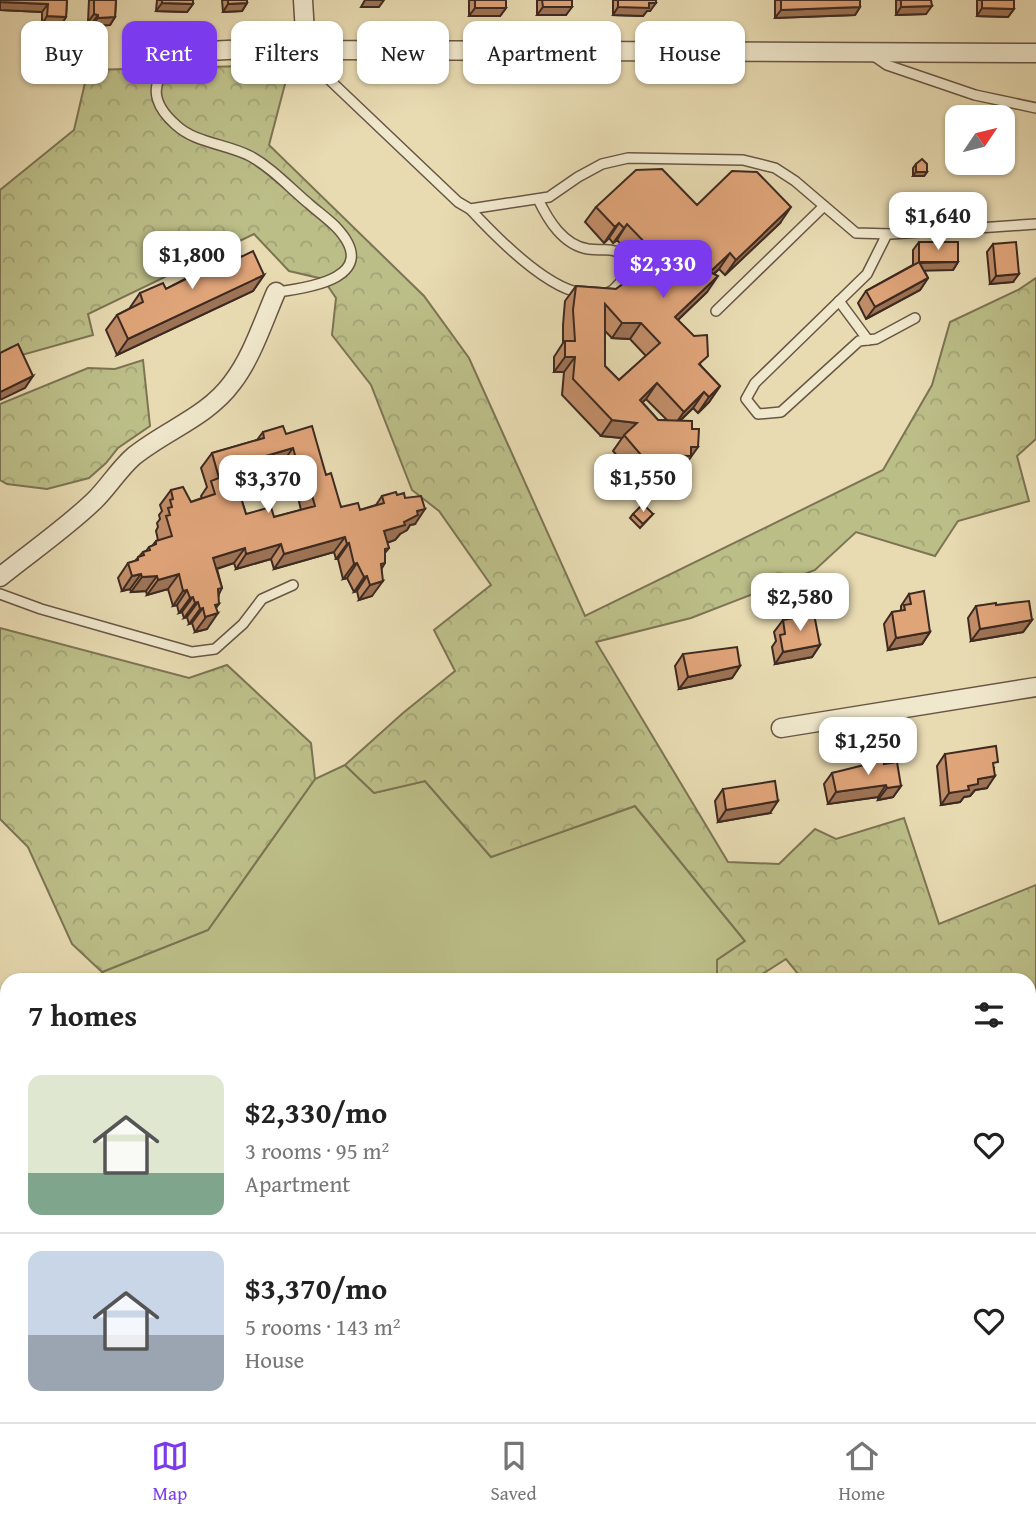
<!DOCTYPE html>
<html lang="en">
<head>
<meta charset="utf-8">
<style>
  :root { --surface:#fff; --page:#f2f2f2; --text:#222; --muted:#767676; --line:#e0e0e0; --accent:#7c3aed }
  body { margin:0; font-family:"Gentium Book Plus",serif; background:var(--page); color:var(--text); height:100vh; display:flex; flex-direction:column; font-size:26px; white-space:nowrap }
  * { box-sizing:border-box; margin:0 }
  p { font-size:23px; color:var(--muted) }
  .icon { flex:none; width:38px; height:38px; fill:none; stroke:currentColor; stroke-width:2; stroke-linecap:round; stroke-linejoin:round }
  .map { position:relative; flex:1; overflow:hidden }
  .sheet { position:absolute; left:0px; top:973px; width:1036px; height:450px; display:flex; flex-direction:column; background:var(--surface); border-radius:21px 21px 0 0; box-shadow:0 2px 5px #0004 }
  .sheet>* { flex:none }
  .hud { position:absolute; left:21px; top:21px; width:994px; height:63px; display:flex; gap:14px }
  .needle { width:46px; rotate:55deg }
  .fabs { position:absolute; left:945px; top:105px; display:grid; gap:14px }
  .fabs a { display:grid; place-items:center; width:70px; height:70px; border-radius:14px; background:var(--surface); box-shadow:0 2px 5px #0004; font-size:35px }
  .price { position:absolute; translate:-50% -60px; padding:0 16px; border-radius:14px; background:#fff; color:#222; font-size:23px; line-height:46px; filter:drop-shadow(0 2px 4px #0008) }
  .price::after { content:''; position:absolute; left:50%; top:42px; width:21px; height:16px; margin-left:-10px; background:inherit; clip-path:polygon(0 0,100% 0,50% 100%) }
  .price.active { background:var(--accent); color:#fff }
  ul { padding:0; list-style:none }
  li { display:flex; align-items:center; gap:21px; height:175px; padding:0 28px }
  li+li { border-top:2px solid var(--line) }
  li span { display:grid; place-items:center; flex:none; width:196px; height:140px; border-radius:14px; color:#555 }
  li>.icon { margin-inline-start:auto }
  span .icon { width:84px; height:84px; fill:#fffc; stroke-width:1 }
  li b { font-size:30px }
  h2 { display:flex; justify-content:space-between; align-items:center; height:84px; padding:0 28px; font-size:30px }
  .chip { padding:0 24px; border-radius:14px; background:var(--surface); box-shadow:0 2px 5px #0004; font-size:24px; line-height:63px }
  .chip.active { background:var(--accent); color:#fff }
  .tab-bar { display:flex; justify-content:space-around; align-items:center; height:98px; border-top:2px solid var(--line); background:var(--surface); font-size:19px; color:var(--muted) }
  .tab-bar a { display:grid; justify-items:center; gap:4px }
  .tab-bar .active { color:var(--accent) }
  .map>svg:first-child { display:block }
  .grass { fill:#bcbe88; stroke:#7c7454; stroke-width:2 }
  .forest { fill:url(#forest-crowns); stroke:#7c7454; stroke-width:2 }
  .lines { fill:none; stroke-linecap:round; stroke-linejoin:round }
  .service-casing { stroke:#685645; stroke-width:12 }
  .minor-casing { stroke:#685645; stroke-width:21 }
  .service { stroke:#f0e8cd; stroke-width:9 }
  .minor { stroke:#f0e8cd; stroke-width:18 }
  .wall { fill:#c18d68; stroke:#3d2a21; stroke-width:2; fill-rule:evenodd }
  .shaded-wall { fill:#9d7355; stroke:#3d2a21; stroke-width:2 }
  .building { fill:#e0a479; stroke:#3d2a21; stroke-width:2; fill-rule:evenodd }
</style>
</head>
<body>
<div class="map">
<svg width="1036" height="1422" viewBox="0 0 1036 1422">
  <defs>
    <pattern id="forest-crowns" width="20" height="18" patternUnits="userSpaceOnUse" patternTransform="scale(1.75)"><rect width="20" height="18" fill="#bcbe88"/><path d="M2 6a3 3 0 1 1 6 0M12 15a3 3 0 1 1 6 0" fill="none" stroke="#a2a375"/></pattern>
  </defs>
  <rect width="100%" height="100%" fill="#e8dbb2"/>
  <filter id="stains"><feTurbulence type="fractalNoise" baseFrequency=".00286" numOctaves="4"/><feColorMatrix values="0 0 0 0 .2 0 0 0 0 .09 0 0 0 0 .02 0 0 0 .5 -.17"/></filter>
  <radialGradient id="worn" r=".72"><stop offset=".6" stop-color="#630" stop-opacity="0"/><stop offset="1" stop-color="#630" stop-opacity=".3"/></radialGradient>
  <g class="grass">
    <path d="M345,765L374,793L425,781L491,857L635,806L745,941L717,960V980H108L102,972L208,930L315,779Z"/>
    <path d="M7,1110V1311L0,1301V1114Z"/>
  </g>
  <g class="forest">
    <path d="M290,65L269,145L424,296L469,358L585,616L883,470L932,385L950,322L1018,290L1036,278V439L1017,456L1029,501L958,521L935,556L856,532L815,570L691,618L596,642L728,862L779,864L815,829L836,839L904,818L939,924L1036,885V1054L1029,1058V980H803L786,959L753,980H717V960L745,941L635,806L491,857L425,781L374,793L345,765L403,713L455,671L434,630L491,585L439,511L412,490L371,385L332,335L336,298L323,279L289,271L254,234L88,314L93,335L22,355L12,347L0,353V190L74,130L88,70Z"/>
    <path d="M143,360L150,426L118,448L106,463L89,478L47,489L7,484L0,480V404L88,368L115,369Z"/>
    <path d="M0,628L189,678L227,665L311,743L315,779L208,930L102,972L72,944L28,847L0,819Z"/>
    <path d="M0,1301L7,1311V1375L0,1377Z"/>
  </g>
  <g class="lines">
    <g class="service-casing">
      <g id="service">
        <path d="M306,50L316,67L458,202L470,209L549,197L578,177L602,164L628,158L743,160L775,168L795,181L856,233L891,234L1036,224"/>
        <path d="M208,51C164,58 135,89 176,125C195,143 227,144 250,156C272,168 289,187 308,203C317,211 328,219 336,227C383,277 310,288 276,292"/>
        <path d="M874,56L887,65L975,95L1036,108"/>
        <path d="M538,199C548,220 563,245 588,249C610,252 610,244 629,261L630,272L613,290L606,294"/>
        <path d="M470,209C495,236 545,287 581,293"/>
        <path d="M887,234L867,274L755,383L746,399L758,414L781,412L859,341L876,339L915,318"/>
        <path d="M839,301L868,340"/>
        <path d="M716,311L824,206"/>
        <path d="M0,594L41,609L192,652L215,649L243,624L262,599L293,585"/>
        <path d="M0,1393L7,1391"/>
      </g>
    </g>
    <g class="minor-casing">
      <g id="minor">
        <path d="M303,0L306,50"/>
        <path d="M208,51L287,47L332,50L1036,53"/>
        <path d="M0,577C31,552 66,528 95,500C109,486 119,469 134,456C166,430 207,417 232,383C252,357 263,322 276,292"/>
        <path d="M781,728L1036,687"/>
        <path d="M1029,1277L1036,1270"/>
        <path d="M70,1416L75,1422"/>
        <path d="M341,1416L346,1422"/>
        <path d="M944,1422L947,1416"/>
      </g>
    </g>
    <use href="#service" class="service"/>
    <use href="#minor" class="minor"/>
  </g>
  <g class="wall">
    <path d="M67,0L66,17L61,25L42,24V12L0,10Z"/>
    <path d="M89,0H116L115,17L110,25L92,26V23L88,22Z"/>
    <path d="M157,0H193V4L187,12L156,11Z"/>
    <path d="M222,0H247V3L242,11L223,12Z"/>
    <path d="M469,0H506V8L500,16H469Z"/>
    <path d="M537,0H572L566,15H537Z"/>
    <path d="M613,0H656L650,11H647L643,16L613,15Z"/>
    <path d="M775,0H860V7L855,15L775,18Z"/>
    <path d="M896,0H931L926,14L896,15Z"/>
    <path d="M977,0H1014V9L1008,17L977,16Z"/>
    <path d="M916,164L927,172L924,176H913V168Z"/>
    <path d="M697,205L780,223L725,275L719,269L714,274L707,292L678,320L701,366L720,386L709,402L698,413L693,408L680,421L688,463L681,471H630L613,451L622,438L601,436L562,395L564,372H554V357L563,343V325L565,301L576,286L616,289L631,278L641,266L617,240L613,243L609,238L604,243L585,222L596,207ZM605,331L612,338L630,339L646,356L619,380L605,366ZM646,399L667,420H658L642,402Z"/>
    <path d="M919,242L958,262L953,270H924L928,278L920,290L866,319L858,303L866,291L913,265V250Z"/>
    <path d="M993,244L1013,282L990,284L987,252Z"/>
    <path d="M214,252L241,257L264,275L253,291L117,355L106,330L117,315L129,309L140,293L166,289L191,276L198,267L206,263Z"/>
    <path d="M263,432L286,434L326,475L341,507L360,510L376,505L382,496L397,495L415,524L410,525L407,530L400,534L395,540L387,543L389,548L385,553V563L382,568L372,596L359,600L357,591L354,592L347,578L343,579L338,559H336L334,552L274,569L271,559L236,569L234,563L217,569L222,588L219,594L216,608L207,629L195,632L192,623L189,624L187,617L184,618L182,612L179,613L177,605L173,606L168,589L147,595L146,591L131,592L130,589L122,591L118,578L128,563L135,561L143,552L146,551L149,547L152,546L156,541L158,540L156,531L158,527L157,523L160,519L159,515L162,511L160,505L171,490L191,502L202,498L201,496L207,487L201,468L212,453L257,440ZM282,463L290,491L296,489L301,510L274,517L246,514L236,483L250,479L256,470Z"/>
    <path d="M633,514H653L640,528L630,518Z"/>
    <path d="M909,594L930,632L922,644L888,650L884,624L892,612L900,611L901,609V606Z"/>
    <path d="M996,605L1032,620L1023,632L971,641L968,618L976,606Z"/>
    <path d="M783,620L820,645L812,657L775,664L772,647L776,641L774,632Z"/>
    <path d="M683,654L740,666L732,678L679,689L675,666Z"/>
    <path d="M945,754L994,768L987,788L975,790L970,796L964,797L960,802L941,805L937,766Z"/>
    <path d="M884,764L901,786L893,797L878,800V797L828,804L824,784L832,773Z"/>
    <path d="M723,789L770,813L718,822L715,801Z"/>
    <path d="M224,1416H266L261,1422H230Z"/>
  </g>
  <g class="shaded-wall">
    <path d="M365,0H384L379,7H361Z"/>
    <path d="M0,2L48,4L42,12L0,10Z"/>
    <path d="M162,3L193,4L187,12L156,11Z"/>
    <path d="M247,3L242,11L223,12L228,4Z"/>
    <path d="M649,3H656L650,11H647L643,16L613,15L618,7Z"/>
    <path d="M932,6L926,14L896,15L901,7Z"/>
    <path d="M543,7H572L566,15H537Z"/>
    <path d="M860,7L855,15L775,18L781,10Z"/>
    <path d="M475,8H506L500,16H469Z"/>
    <path d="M982,8L1014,9L1008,17L977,16Z"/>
    <path d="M94,14L98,15L92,23L88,22Z"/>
    <path d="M47,16L66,17L61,25L42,24Z"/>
    <path d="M115,17L110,25L92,26L98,18Z"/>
    <path d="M916,172H927L924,176H913Z"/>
    <path d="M791,207L780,223L725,275L736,260Z"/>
    <path d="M619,223L609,238L604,243L615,227Z"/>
    <path d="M627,224L617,240L613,243L624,228Z"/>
    <path d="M730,253L719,269L699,287L710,272Z"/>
    <path d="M958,262L953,270L913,271L919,263Z"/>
    <path d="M1019,274L1013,282L990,284L996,276Z"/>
    <path d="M264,275L253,291L117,355L128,339Z"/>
    <path d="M718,276L707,292L664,333L675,317Z"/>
    <path d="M928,278L920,290L866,319L875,307Z"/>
    <path d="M622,323H641L630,339L612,338Z"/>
    <path d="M565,357H575L564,372H554Z"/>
    <path d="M33,376L25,388L0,400V392Z"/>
    <path d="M657,383L646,399L629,415L640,400Z"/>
    <path d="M720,386L709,402L698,413L709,397Z"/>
    <path d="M704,392L693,408L673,427L684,412Z"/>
    <path d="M612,420L637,423L622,438L601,436Z"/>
    <path d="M691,447H698L681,471H630L641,455Z"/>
    <path d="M293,448L282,463L256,470L250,479L222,487L233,472L259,458Z"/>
    <path d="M306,474L296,489L290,491L301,476Z"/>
    <path d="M425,509L415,524L410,525L407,530L400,534L395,540L373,547L384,531L404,522L417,511Z"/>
    <path d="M345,537L334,552L274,569L284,554Z"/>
    <path d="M349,543L338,559H336L347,544Z"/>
    <path d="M281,544L271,559L236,569L246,554Z"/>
    <path d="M245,548L234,563L203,573L213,558Z"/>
    <path d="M357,563L347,578L343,579L354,564Z"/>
    <path d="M141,574L130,589L122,591L132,576Z"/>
    <path d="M179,574L168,589L147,595L158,580Z"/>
    <path d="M157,576L146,591L131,592L142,577Z"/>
    <path d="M367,576L357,591L354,592L364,577Z"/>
    <path d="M383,581L372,596L359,600L370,585Z"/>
    <path d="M187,590L177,605L173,606L183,591Z"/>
    <path d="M193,597L182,612L179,613L190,598Z"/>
    <path d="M198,602L187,617L184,618L195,603Z"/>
    <path d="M219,604L211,615L218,613L207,629L195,632L215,605Z"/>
    <path d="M203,608L192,623L189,624L200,609Z"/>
    <path d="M1032,620L1023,632L971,641L980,629Z"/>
    <path d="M930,632L922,644L888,650L896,638Z"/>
    <path d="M820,645L812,657L775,664L783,652Z"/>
    <path d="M740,666L732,678L679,689L688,677Z"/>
    <path d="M995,776L987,788L975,790L970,796L964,797L960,802L941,805L949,793L968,786L978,779Z"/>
    <path d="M886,785L878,797L828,804L836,792Z"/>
    <path d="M901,786L893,797L878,800L887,788Z"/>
    <path d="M778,801L770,813L718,822L726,810Z"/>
    <path d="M263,1416H266L261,1422H257Z"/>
    <path d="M639,1416H652L651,1417L637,1419Z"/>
  </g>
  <g class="building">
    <path d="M0,0H67L66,17L47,16L48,4L0,2Z"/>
    <path d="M94,0H116L115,17L98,18V15L94,14Z"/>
    <path d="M162,0H193V4L162,3Z"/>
    <path d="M228,0H247V3L228,4Z"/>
    <rect x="475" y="0" width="31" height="8"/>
    <path d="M542,0H572V7H543Z"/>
    <path d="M618,0H656V3H649V8L618,7Z"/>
    <path d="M781,0H860V7L781,10Z"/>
    <path d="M901,0H931L932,6L901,7Z"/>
    <path d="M982,0H1014V9L982,8Z"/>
    <path d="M922,159L927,164V172H916V164Z"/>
    <path d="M662,169L697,205L732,171L757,172L791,207L736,260L730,253L710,272L718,276L675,317L694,336L707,335L708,356L699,364L720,386L709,397L704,392L684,412L657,383L640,400L658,420L692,421V429H699L698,447H691V456L641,455L624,435L637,423L612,420L573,379L575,357H565V341H575L573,310L576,286L616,289L631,278L654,252L627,224L624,228L619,223L615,227L596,207L636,170ZM605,304L622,323H641L660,343L619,380L605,366Z"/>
    <path d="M234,242L241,257L253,251L264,275L128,339L117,315L143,302L140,293L163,283L166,289L200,272L198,267L217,258L214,252Z"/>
    <rect x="919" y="242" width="39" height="20"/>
    <path d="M1016,242L1019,274L996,276L993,244Z"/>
    <path d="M919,262L928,278L875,307L866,291Z"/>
    <path d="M18,344L33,376L0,392V353Z"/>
    <path d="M283,426L286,434L312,426L326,475L331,473L341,507L358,503L360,510L384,503L382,496L396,492L397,495L404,493L405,498L421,496L425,509L417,511L418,515L404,522L405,525L384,531L389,548L385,549V563L381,564L383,581L370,585L367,576L364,577L357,563L354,564L349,543L347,544L345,537L284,554L281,544L246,554L245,548L213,558L222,588L218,589L219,604L215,605L218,613L205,617L203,608L200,609L198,602L195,603L193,597L190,598L187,590L183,591L179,574L158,580L157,576L142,577L141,574L132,576L128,563L138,560V557L144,555L143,552L150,550L149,547L156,544V541L172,536L166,516L170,515L168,508L172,507L170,500L173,499L171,490L183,487L191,502L215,494L211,481L219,478L212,453L264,438L263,432ZM293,448L301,476L306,474L315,506L274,517L271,507L246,514L233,472L260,464L259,458Z"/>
    <path d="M643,504L653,514L643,524L633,514Z"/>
    <path d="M924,591L930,632L896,638L892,612L905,610L904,605L911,604L909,594Z"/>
    <path d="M1029,601L1032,620L980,629L976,606L996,603V605Z"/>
    <path d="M814,614L820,645L783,652L780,635L785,634L783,620Z"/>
    <path d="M737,647L740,666L688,677L683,654Z"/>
    <path d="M996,746L998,762L993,763L995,776L978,779V784L968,786L969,790L949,793L945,754Z"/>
    <path d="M884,760V764L897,762L901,786L887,788L886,785L836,792L832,773Z"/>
    <path d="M775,781L778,801L726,810L723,789Z"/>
    <path d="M1035,1409L1036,1422H1028Z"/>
    <path d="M241,1416H263L257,1422H235Z"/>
  </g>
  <rect width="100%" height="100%" filter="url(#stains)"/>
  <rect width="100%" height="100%" fill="url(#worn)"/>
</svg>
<div class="fabs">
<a><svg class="needle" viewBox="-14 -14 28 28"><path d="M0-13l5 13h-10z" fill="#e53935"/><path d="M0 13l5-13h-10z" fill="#767676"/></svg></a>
</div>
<b class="price" style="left:938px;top:252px">$1,640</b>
<b class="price" style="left:192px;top:291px">$1,800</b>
<b class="price active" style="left:663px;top:300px">$2,330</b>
<b class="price" style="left:643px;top:514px">$1,550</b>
<b class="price" style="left:268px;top:515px">$3,370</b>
<b class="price" style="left:800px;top:633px">$2,580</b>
<b class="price" style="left:868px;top:777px">$1,250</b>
<div class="hud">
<a class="chip">Buy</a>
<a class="chip active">Rent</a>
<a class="chip">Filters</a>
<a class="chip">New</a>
<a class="chip">Apartment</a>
<a class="chip">House</a>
</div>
<section class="sheet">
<h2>7 homes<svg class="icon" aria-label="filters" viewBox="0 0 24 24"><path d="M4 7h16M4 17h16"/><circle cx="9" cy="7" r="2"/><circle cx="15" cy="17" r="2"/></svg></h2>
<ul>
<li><span style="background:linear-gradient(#dfe7d0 70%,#7fa58c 0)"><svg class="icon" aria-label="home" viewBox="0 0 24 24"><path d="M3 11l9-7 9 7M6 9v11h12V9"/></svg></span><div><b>$2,330/mo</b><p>3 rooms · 95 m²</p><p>Apartment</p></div><svg class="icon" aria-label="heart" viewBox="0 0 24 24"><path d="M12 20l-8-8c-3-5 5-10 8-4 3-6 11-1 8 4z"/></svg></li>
<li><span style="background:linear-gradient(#c9d6e8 60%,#9aa5b1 0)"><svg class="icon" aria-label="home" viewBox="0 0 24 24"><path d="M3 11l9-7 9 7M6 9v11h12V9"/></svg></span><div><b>$3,370/mo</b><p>5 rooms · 143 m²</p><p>House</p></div><svg class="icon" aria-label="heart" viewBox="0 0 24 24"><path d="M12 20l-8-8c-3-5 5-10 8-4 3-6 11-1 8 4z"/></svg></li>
</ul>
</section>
</div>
<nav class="tab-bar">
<a class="active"><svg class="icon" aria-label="map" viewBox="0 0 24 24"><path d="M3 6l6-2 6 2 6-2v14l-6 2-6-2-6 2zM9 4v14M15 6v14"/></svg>Map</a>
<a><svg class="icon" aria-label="saved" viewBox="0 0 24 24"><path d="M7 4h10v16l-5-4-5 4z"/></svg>Saved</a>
<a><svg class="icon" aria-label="home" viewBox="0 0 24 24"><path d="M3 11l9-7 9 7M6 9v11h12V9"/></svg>Home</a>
</nav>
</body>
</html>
